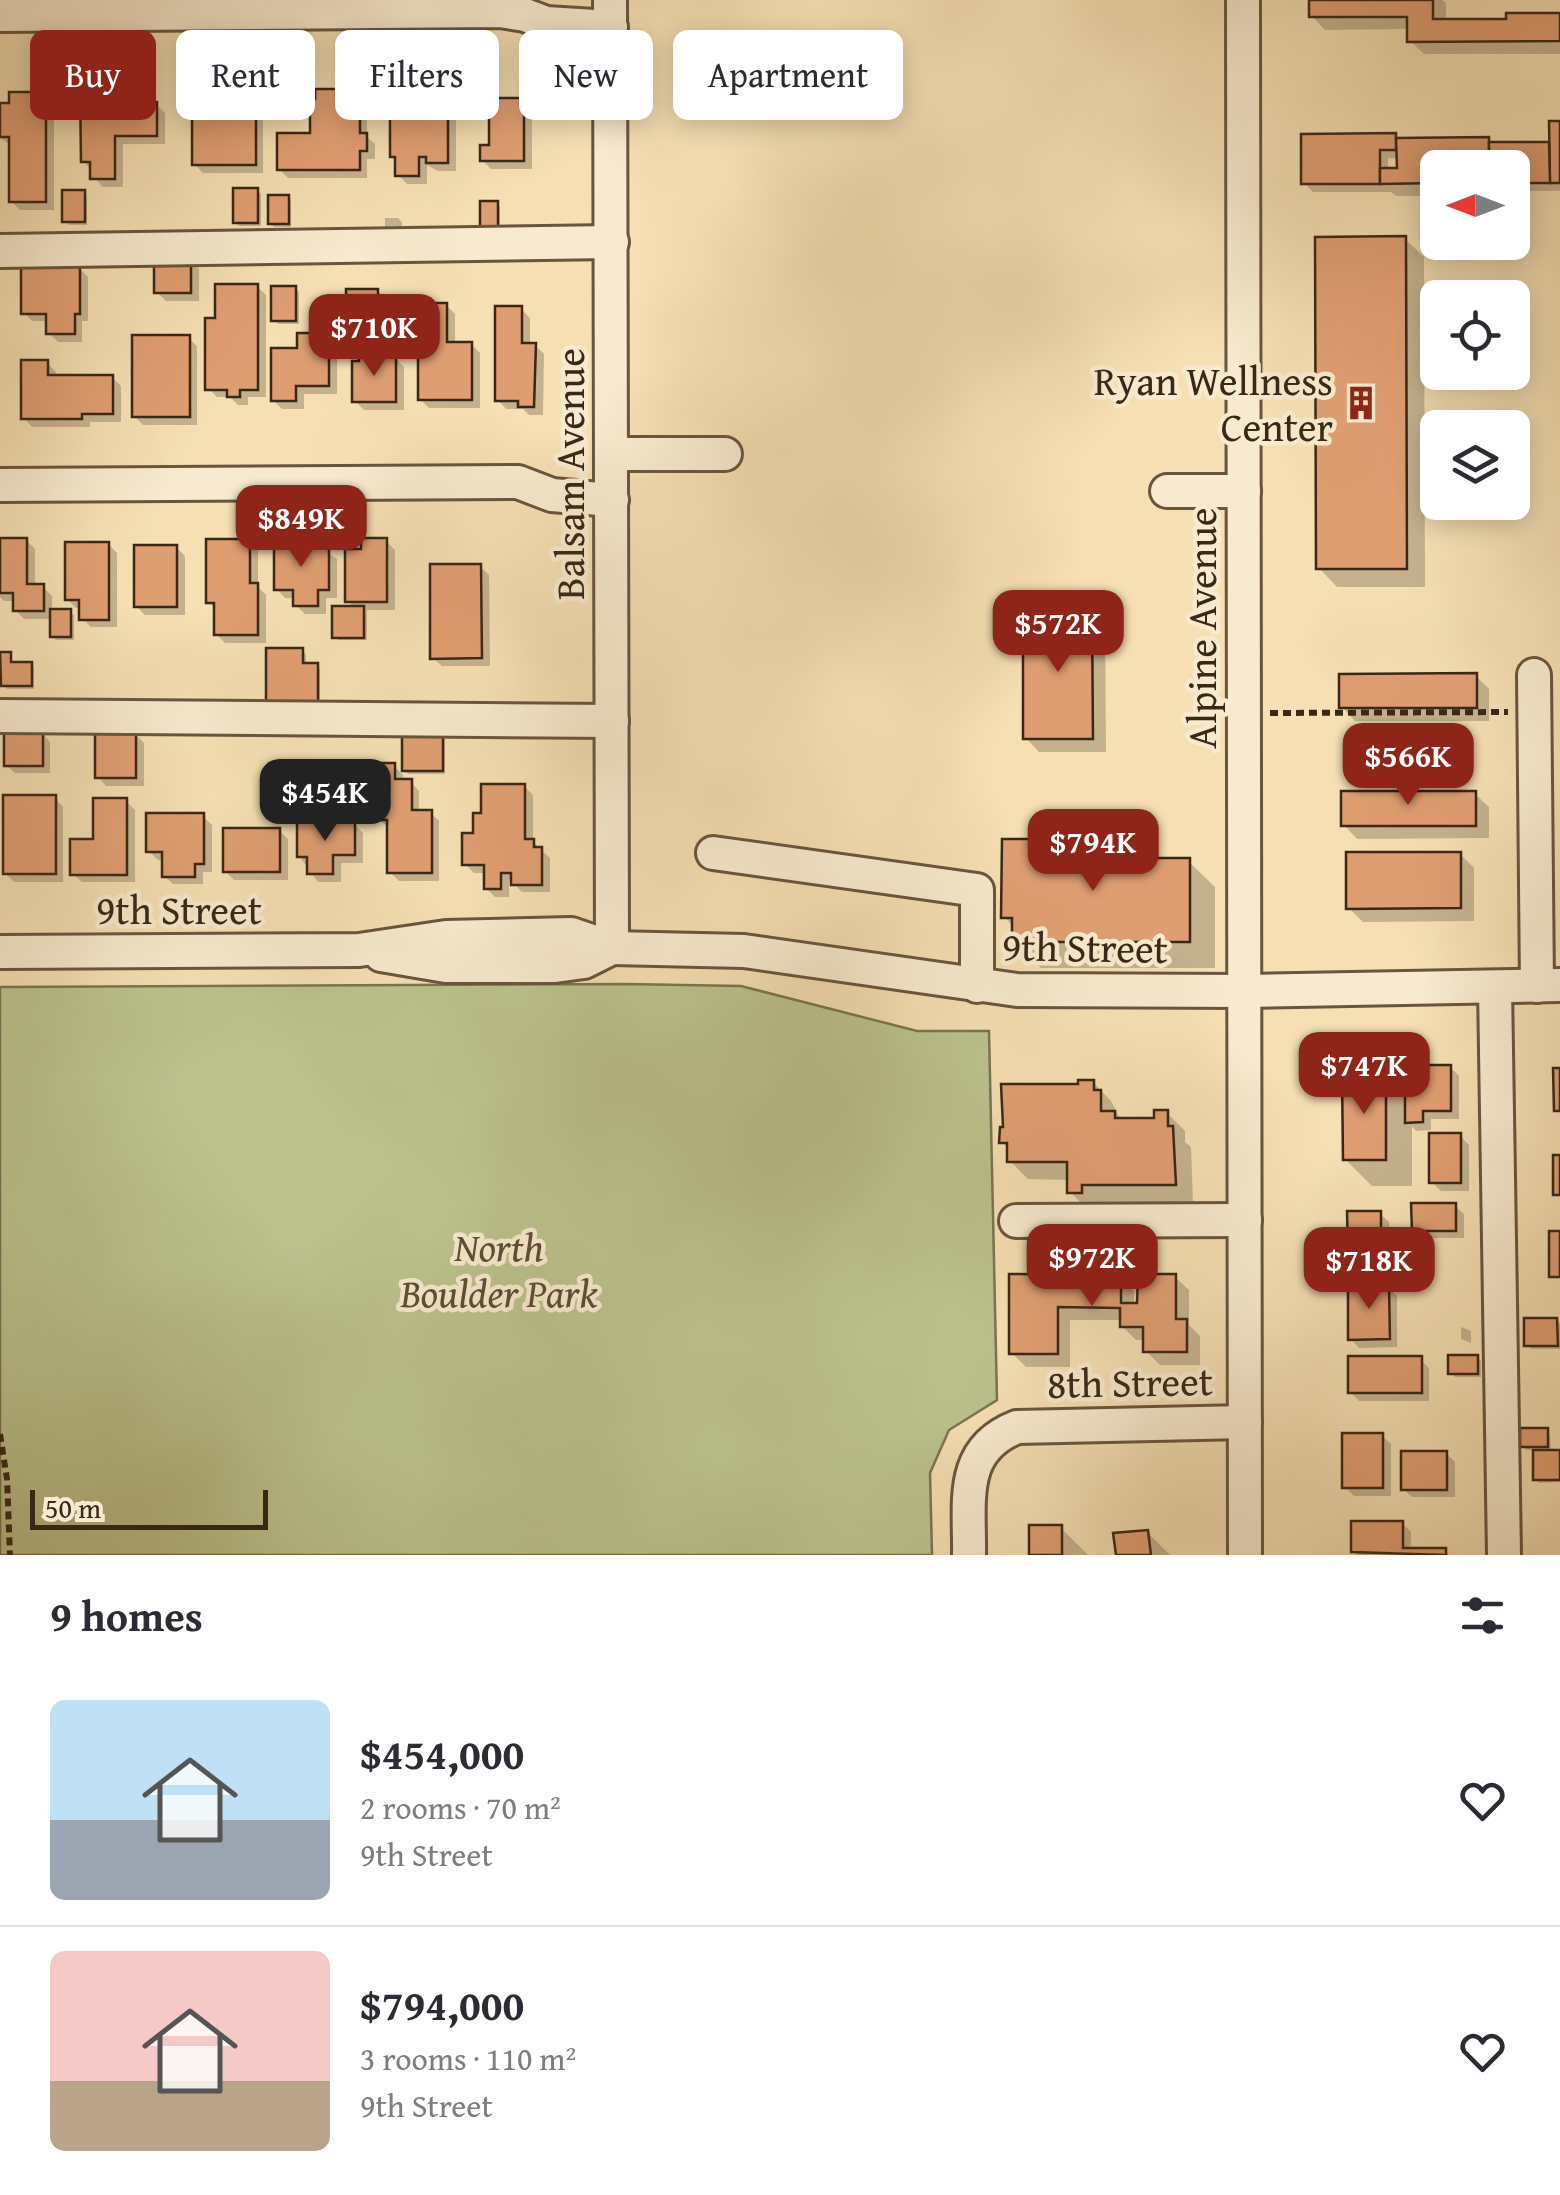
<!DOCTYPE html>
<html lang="en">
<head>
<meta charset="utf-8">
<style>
  :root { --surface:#fff; --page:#f7f7f7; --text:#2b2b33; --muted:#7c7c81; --line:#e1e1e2; --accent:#8f2418 }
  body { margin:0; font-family:"Gentium Book Plus",serif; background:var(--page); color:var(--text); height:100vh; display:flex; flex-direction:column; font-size:38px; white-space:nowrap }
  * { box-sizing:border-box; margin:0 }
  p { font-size:32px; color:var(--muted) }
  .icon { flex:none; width:55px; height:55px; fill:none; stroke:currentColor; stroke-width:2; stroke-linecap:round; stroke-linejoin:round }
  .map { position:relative; height:1555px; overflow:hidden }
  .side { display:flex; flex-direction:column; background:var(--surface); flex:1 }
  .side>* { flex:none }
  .guide { position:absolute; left:30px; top:30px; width:1000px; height:90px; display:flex; gap:20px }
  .needle { width:65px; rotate:270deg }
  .buttons { position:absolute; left:1420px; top:150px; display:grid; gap:20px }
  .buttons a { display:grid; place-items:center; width:110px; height:110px; border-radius:15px; background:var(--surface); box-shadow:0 5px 25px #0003; font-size:50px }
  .scale { position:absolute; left:30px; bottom:25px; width:238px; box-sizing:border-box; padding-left:10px; border:5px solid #3a2716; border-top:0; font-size:28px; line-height:35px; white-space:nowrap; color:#3a2716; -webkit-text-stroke:8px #f8eace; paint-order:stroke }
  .price { position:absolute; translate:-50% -85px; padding:0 22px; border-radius:20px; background:var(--accent); color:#fff; font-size:32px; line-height:65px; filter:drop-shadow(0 2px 5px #0008) }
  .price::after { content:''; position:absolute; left:50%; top:60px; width:30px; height:22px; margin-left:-15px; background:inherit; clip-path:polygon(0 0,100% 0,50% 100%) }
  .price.selected { background:#222; color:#fff }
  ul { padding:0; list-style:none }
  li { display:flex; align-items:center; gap:30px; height:250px; padding:0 50px }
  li+li { border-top:2px solid var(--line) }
  li span { display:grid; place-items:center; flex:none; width:280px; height:200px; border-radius:15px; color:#555 }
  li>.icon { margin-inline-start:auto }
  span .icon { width:120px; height:120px; fill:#fffc; stroke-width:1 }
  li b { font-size:42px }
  h2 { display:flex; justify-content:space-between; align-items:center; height:120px; padding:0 50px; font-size:42px }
  .pill { padding:0 35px; border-radius:15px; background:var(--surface); box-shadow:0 5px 25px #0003; font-size:35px; line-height:90px }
  .pill.selected { background:var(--accent); color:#fff }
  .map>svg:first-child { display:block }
  .green { fill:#bbc28d; stroke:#7a7452; stroke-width:2.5 }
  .shadow { fill:#0003; fill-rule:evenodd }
  .building { fill:#df9e72; stroke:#3a2716; stroke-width:2.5 }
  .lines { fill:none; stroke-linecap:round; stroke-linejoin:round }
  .minor-casing { stroke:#69553d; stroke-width:38 }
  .path { stroke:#3a2716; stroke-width:6; stroke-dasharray:8 5; stroke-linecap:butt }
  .minor { stroke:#f8eace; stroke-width:32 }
  .labels { text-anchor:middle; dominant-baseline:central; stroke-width:9; stroke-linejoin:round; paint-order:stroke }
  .poi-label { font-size:40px; fill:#3a2716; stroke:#f8eace; text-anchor:end }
  .street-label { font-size:40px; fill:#3a2716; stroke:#f8eace }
  .park-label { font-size:40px; font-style:italic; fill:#5a4e34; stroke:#f8eace }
</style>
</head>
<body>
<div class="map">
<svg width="1560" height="1555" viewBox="0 0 1560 1555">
  <rect width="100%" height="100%" fill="#f5dfb3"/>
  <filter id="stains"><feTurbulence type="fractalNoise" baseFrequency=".002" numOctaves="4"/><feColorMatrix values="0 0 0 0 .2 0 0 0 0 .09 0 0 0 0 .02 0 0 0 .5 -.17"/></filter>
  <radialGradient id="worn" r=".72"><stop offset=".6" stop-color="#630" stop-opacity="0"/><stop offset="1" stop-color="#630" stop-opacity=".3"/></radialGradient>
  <path class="green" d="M625,984L741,986L917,1031H989L997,1400L949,1430L930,1473L932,1555H0V987Z"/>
  <g class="shadow">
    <path d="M1311,0H1442L1446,3V22L1509,21L1560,15V54H1424L1410,41V29L1325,30L1312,16Z"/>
    <path d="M128,90L137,99V104H156L165,113V144H123V187H102L84,161Z"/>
    <path d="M359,92L367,101V137L375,144V159H367V178H288L279,169Z"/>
    <path d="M45,95L54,103V210H20L11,201V145L0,138V105Z"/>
    <path d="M447,96L456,105V171H438L427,165V184H407L398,175V161L393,156L429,101Z"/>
    <path d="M255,100L263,109V173H203L194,164Z"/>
    <path d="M523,101L532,110V169H491L482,160Z"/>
    <path d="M1560,123V191H1512V168H1438V196H1396L1391,192H1313L1304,183L1395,136L1400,140H1488L1493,145H1552ZM1388,158H1399V171H1388Z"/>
    <path d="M257,190L261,194V226H239L235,222Z"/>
    <path d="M84,193L87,196V225H69L65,221Z"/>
    <path d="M288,197L291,201V227H274L270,223Z"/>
    <path d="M497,204L500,207V232H486Z"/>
    <path d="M385,218H398L402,222V232H389L385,229Z"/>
    <path d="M1405,239L1424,257L1425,587H1337L1319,568Z"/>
    <path d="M190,260L199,269V301H166L157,292Z"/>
    <path d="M79,268L88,277V321H82V342H58L49,333V321H32L24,313Z"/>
    <path d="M257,286L266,295V397H248V405H238L230,397H217L208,388L217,321Z"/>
    <path d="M295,289L299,292V324H278L274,320Z"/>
    <path d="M377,291L381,295V328H353L349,325Z"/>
    <path d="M446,305L455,314V344H471L480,353V408H429L420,399Z"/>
    <path d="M521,309L530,318V345H535L544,354L543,415H529L523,409H506L498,400Z"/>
    <path d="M328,336L337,344V394H304V409H282L273,400L299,350Z"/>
    <path d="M188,337L197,346V425H143L134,416Z"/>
    <path d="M395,358L404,367V410H364L355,401Z"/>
    <path d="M47,363L56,372V377H112L121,386V422H90V427H32L24,418Z"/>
    <path d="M0,540H26L35,549V587H43L52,596V612H70L74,615V640H56L52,636V619H24L15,610V601H4L0,597Z"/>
    <path d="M249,541L258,550V587L266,595V643H225L216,634V610L209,602Z"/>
    <path d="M386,541L395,550V610H367V640H338L334,637L355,608L348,601L364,551Z"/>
    <path d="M311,542L337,559V598H326V614H305L296,605V598H285L277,589Z"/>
    <path d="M108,544L117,553V627H91L82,618V608H76L67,599Z"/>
    <path d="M176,547L185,556V615H145L136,606Z"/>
    <path d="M480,566L489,575L490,666H442L433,658Z"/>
    <path d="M1091,614L1105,628L1106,752H1039L1026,738Z"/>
    <path d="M302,651L306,654V665H317L320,669V708H272Z"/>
    <path d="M0,655H10L13,664H30L34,668V689H7L3,685V675H0Z"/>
    <path d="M1476,676L1489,689V721H1355L1342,707Z"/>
    <path d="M405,730L445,734V774H408L405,770Z"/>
    <path d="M42,733L50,742V773H15L6,765Z"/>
    <path d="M135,734L144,743V786H106L98,777Z"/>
    <path d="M365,766L369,769V784H354L351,780Z"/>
    <path d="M394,766L403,775V782H411L419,791V812H430L439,821V881H399L390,872V828L377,819Z"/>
    <path d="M524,786L533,795V842L550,858V892H522L509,879V897H495L486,888V873H474L465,864L483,816Z"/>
    <path d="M1475,794L1489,807V838L1357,839L1344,825Z"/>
    <path d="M55,798L63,807V882H14L5,873Z"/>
    <path d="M126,801L135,810V882H82L73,874Z"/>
    <path d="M203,816L212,825V872H203V884H173L164,876V860H158L149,851Z"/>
    <path d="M354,824L363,833V863H341V882H318L299,856Z"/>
    <path d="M279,830L288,839V880H234L225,871Z"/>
    <path d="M1083,842L1095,854H1155L1161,861H1188L1215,887V968H1041L1014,941V927L1004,917Z"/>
    <path d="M1460,854L1474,868V921L1363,922L1349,908Z"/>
    <path d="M1450,1067L1459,1076V1119H1431V1130L1416,1131L1412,1126V1186H1372L1345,1159L1385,1076L1407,1099L1421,1079Z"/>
    <path d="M1093,1082L1111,1101L1121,1120L1157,1121L1167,1113L1185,1131V1142L1191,1147L1193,1202H1100V1210H1088L1070,1192V1180L1028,1179L1010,1161V1150L1002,1142L1081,1087Z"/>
    <path d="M1460,1136L1469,1145V1191H1441L1432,1182Z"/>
    <path d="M1455,1206L1464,1214V1238H1423L1414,1229Z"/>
    <path d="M1380,1214L1389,1222V1261H1359L1350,1252Z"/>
    <path d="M1012,1277H1120L1134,1291V1306L1175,1277L1189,1290V1325L1200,1336V1365H1160L1146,1351V1340H1136L1122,1326V1320H1070V1367H1026L1012,1353Z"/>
    <path d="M1388,1287L1397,1296V1347L1359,1348L1351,1339Z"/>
    <path d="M1556,1321L1560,1324V1349H1531L1527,1345Z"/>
    <path d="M1461,1327L1471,1331V1343L1461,1339Z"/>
    <path d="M1477,1357L1481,1361V1377H1455L1451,1373Z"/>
    <path d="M1420,1359L1429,1368V1401H1359L1350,1392Z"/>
    <path d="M1546,1431L1550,1435L1551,1453H1560V1482L1539,1483L1535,1479V1450H1526L1523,1446Z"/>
    <path d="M1382,1436L1391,1444V1496H1354L1345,1487Z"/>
    <path d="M1446,1453L1455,1462V1497H1412L1403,1489Z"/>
    <path d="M1402,1523L1411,1532V1550H1445L1449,1555H1357L1353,1551Z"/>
    <path d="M1061,1528L1088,1555H1032Z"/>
    <path d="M1147,1532L1170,1555H1118Z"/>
  </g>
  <g class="building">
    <path d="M1309,0H1433V19H1506V13H1560V41L1407,42V17H1309Z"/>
    <path d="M80,88H129V102H157V136H115V179H90V162H81Z"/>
    <path d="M315,89H360V133H367V151H360V170H277V133H310V99H315Z"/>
    <path d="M9,92H46V202H9V137H0V103H9Z"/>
    <path d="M426,93H448V163H426V157H419V176H395V157H390V98H426Z"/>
    <rect x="192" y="97" width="64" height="68"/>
    <path d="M489,98H524V161H480V145H489Z"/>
    <path d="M1549,121H1560V183H1550Z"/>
    <path d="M1396,133V150H1380V184H1301V134Z"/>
    <path d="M1489,137V168H1438V183L1380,184V168H1397L1396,138Z"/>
    <path d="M1489,142H1549L1550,183H1512V168H1489Z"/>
    <rect x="233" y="188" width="25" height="35"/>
    <rect x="62" y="190" width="23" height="32"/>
    <rect x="268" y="195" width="21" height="29"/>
    <rect x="480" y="201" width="18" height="28"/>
    <path d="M1406,236L1407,569H1316L1315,237Z"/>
    <rect x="154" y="258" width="37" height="35"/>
    <path d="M21,266H80V314H75V334H46V314H21Z"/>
    <path d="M215,284H258V390H240V397H227V390H205V318H215Z"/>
    <rect x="271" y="286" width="25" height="35"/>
    <rect x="346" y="289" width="32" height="37"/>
    <path d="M418,303H447V342H472V400H418Z"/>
    <path d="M495,306H522V343H536L534,407H518V401H495Z"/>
    <path d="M297,333H329V386H296V401H271V348H297Z"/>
    <rect x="132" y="335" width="58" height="82"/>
    <path d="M359,356H396V402H352V361H359Z"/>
    <path d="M21,360H48V375H113V414H82V419H21Z"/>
    <path d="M0,538H27V584H44V611H13V593H0Z"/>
    <path d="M361,538H387V602H345V549H361Z"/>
    <path d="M206,539H250V583H258V635H214V603H206Z"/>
    <path d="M278,539H312V548H329V590H318V606H293V590H274V548H278Z"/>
    <path d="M65,542H109V620H79V600H65Z"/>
    <rect x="134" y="545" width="43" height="62"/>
    <path d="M430,564H481L482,658L430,659Z"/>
    <rect x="332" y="606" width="32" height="32"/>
    <rect x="50" y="609" width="21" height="28"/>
    <path d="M1092,611L1093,739H1023V612Z"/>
    <path d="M266,648H303V663H318V705H266Z"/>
    <path d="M0,652H11V662H32V686H1Z"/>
    <path d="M1477,673V708H1339V674Z"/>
    <rect x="402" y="728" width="41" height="43"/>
    <rect x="4" y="731" width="39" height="35"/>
    <rect x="95" y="731" width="41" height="47"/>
    <rect x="348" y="763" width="18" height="18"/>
    <path d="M375,763H395V779H412V810H432V873H387V820H375Z"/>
    <path d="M481,784H525V839H534V847H542V885H511V873H501V889H484V865H462V833H473V813H481Z"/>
    <rect x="1341" y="791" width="135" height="35"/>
    <rect x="3" y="795" width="53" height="79"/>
    <path d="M93,798H127V875H70V839H93Z"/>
    <path d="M146,813H204V864H195V877H162V852H146Z"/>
    <path d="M297,822H355V855H333V874H307V857H297Z"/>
    <rect x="223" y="828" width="57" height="44"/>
    <path d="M1002,839H1084V852H1156V858H1190V942H1012V918H1001Z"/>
    <path d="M1346,852H1461V908L1346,909Z"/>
    <path d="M1418,1065H1451V1111H1423V1122L1405,1123V1076H1418Z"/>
    <path d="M1553,1068H1560V1111H1554Z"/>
    <path d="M1342,1074H1386V1160H1343Z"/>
    <path d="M1078,1080H1094V1090H1101V1111H1115V1118H1154V1110H1168V1126H1173L1176,1185H1082V1193H1067V1162H1007V1143H999L1000,1127H1003L1001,1084H1078Z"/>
    <rect x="1429" y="1133" width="32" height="50"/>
    <rect x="1553" y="1155" width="7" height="40"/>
    <path d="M1411,1203H1456V1231H1412Z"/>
    <path d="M1347,1211H1381V1253H1348Z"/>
    <rect x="1549" y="1231" width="11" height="46"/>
    <path d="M1009,1274L1121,1275V1303H1137L1138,1274H1176V1319H1187V1352H1143V1327H1120V1308L1058,1307V1354H1009Z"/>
    <path d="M1348,1285H1389L1390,1339L1348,1340Z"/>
    <path d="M1524,1318H1557L1558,1346H1524Z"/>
    <rect x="1448" y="1355" width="30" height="19"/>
    <rect x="1348" y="1356" width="74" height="37"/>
    <rect x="1520" y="1428" width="28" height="19"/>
    <rect x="1342" y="1433" width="41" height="55"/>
    <rect x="1533" y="1450" width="27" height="30"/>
    <rect x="1401" y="1451" width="46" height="39"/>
    <path d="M1351,1521H1403V1548H1446V1555L1351,1552Z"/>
    <rect x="1029" y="1525" width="33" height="30"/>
    <path d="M1148,1530L1151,1555H1116L1113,1533Z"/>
  </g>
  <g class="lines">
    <g class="minor-casing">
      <g id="minor">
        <path d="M610,0L612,948"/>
        <path d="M1243,0L1245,1555"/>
        <path d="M0,15L500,11L525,15L546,23L611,27"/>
        <path d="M0,251L612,242"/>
        <path d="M612,454H725"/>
        <path d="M0,485L518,482L552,495L612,500"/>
        <path d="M1167,491H1244"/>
        <path d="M1534,675L1537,986"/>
        <path d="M0,716L612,721"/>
        <path d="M713,853L977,890V986"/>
        <path d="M0,952L359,950L446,937L571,934L612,948L744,951L1017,990L1245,991L1560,985"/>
        <path d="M381,955L446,966H555L584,962L612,948"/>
        <path d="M1495,987L1504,1555"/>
        <path d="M1016,1221L1245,1220"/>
        <path d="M969,1555C970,1502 958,1450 1017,1427L1245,1422"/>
      </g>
    </g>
    <g class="path">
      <path d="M1270,713L1508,712"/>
      <path d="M0,1434L7,1479L10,1555"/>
    </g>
    <use href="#minor" class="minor"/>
  </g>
  <defs>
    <g id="building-bare" transform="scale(2.7)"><path d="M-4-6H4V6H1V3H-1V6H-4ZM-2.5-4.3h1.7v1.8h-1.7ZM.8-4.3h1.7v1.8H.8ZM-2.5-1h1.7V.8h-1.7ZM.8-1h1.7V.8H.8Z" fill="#8f2418" stroke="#f8eace" stroke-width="2.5" paint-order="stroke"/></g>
  </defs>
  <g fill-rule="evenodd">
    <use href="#building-bare" x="1361" y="403"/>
  </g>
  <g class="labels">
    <g class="poi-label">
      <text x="1333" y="380">Ryan Wellness<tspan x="1333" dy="46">Center</tspan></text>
    </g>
    <g class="street-label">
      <text transform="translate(569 474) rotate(-90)">Balsam Avenue</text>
      <text transform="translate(1201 628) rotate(-90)">Alpine Avenue</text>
      <text x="179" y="909">9th Street</text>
      <text transform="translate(1085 947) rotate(1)">9th Street</text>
      <text transform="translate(1130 1382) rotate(-1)">8th Street</text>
    </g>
    <g class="park-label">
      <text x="499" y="1246">North<tspan x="499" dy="46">Boulder Park</tspan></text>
    </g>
  </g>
  <rect width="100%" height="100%" filter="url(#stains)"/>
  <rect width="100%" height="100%" fill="url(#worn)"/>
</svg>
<div class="buttons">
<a><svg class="needle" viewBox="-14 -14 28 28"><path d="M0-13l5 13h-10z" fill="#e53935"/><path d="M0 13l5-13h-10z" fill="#7c7c81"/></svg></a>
<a><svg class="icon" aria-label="locate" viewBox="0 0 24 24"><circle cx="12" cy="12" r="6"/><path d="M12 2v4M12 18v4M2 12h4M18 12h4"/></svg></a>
<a><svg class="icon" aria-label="layers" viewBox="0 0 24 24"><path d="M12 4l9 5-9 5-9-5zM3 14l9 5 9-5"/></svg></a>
</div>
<div class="scale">50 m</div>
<b class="price" style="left:374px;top:379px">$710K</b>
<b class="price" style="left:301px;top:570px">$849K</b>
<b class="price" style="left:1058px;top:675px">$572K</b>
<b class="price" style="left:1408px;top:808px">$566K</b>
<b class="price selected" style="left:325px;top:844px">$454K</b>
<b class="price" style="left:1093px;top:894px">$794K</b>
<b class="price" style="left:1364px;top:1117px">$747K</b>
<b class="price" style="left:1092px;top:1309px">$972K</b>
<b class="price" style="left:1369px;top:1312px">$718K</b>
<div class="guide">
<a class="pill selected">Buy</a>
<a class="pill">Rent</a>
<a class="pill">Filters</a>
<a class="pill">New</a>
<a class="pill">Apartment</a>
</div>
</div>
<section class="side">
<h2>9 homes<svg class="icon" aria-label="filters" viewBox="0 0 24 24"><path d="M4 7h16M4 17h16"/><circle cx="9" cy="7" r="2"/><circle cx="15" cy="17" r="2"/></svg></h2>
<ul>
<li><span style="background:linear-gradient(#bfe0f5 60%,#9aa5b1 0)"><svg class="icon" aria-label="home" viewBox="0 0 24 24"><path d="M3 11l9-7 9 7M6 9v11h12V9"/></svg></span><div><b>$454,000</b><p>2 rooms · 70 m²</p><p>9th Street</p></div><svg class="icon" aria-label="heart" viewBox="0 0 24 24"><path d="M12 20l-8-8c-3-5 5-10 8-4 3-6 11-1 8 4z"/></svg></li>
<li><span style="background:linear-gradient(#f6c9c9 65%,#b9a48a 0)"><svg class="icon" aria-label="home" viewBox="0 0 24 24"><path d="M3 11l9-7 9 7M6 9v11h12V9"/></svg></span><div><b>$794,000</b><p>3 rooms · 110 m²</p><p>9th Street</p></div><svg class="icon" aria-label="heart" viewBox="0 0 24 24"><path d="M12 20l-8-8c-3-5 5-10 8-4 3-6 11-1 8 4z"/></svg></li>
</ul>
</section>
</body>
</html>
